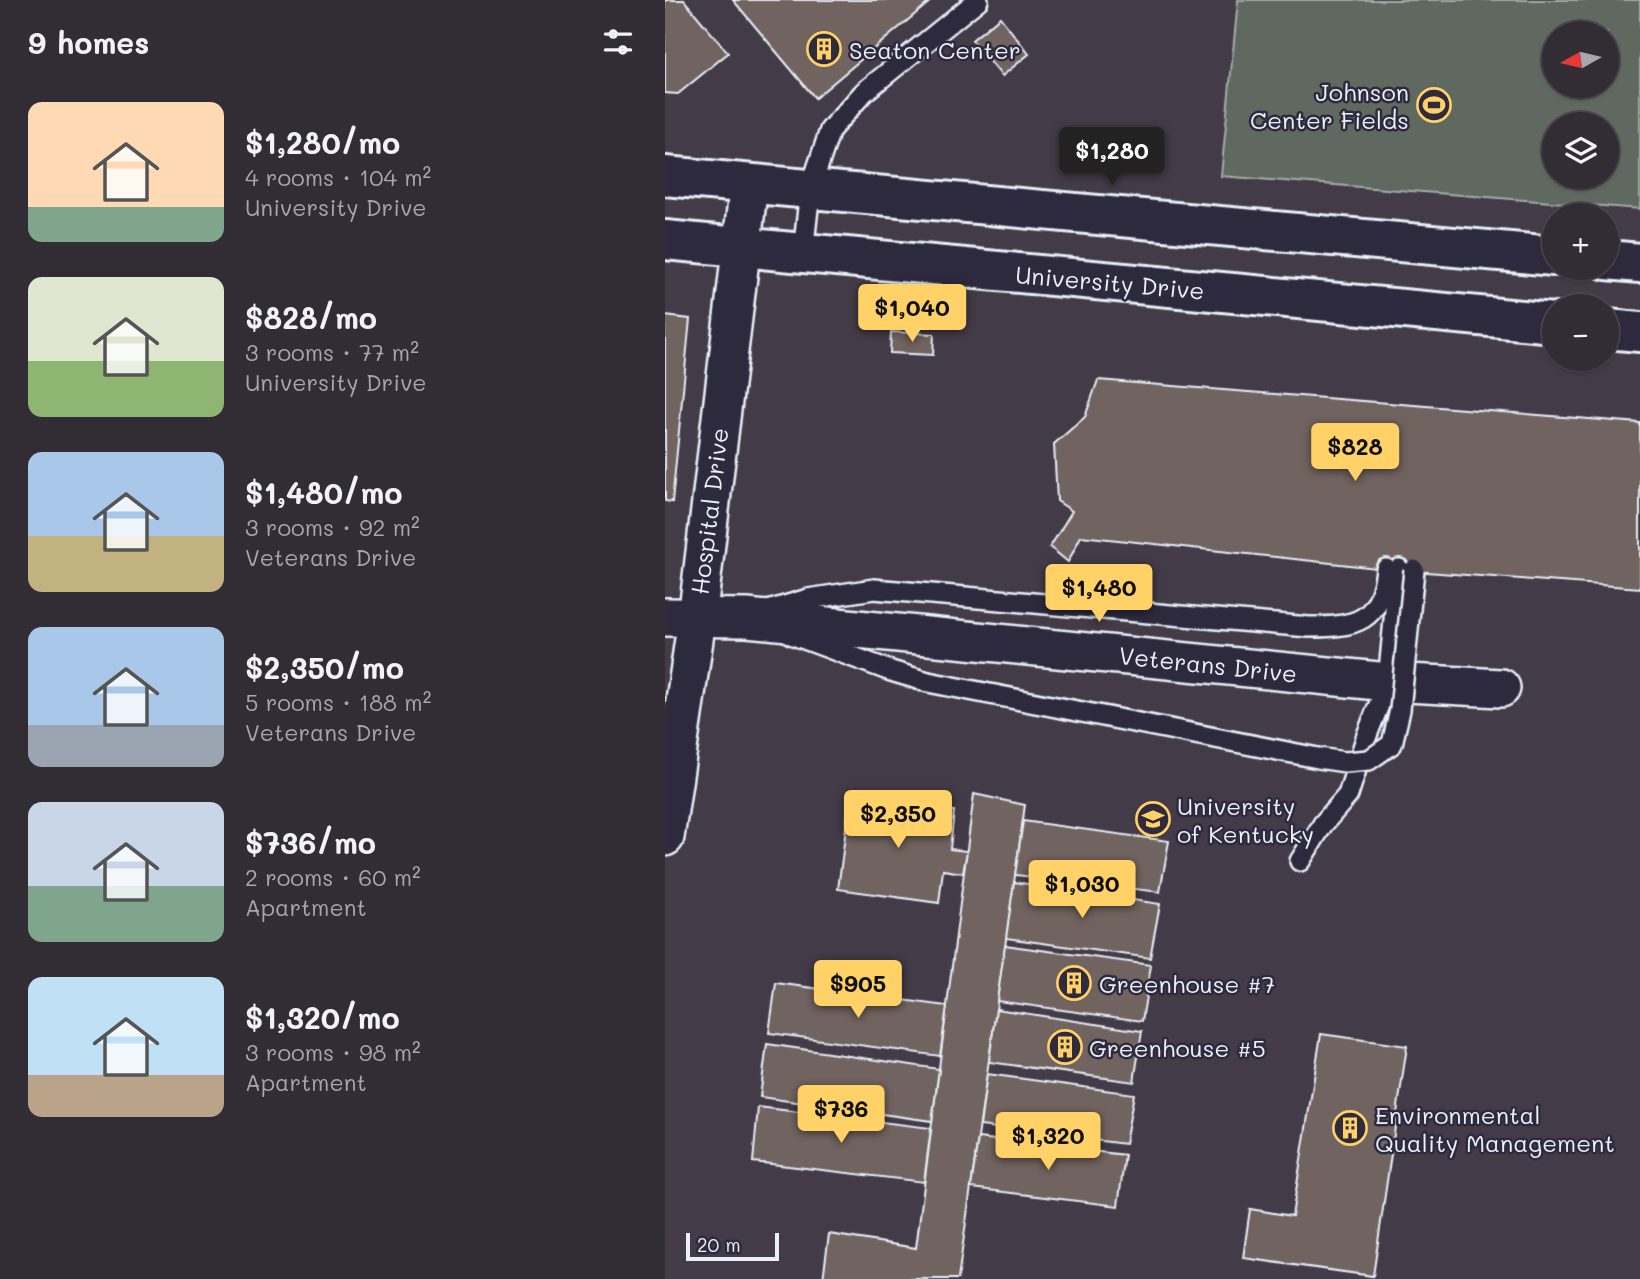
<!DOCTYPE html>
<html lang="en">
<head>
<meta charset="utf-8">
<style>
  :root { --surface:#322c35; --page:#3a343d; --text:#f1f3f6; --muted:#a8a7ad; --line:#4d4850; --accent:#ffd166 }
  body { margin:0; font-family:Mali,sans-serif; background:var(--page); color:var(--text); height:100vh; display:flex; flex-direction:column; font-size:26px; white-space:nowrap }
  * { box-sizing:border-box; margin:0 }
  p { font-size:23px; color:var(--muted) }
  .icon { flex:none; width:38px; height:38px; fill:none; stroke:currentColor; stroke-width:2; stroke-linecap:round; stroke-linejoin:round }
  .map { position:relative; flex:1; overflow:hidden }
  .details { display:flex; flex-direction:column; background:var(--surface); width:665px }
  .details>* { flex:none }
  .needle { width:46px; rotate:262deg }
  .buttons { position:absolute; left:877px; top:21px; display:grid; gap:14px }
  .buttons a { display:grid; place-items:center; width:77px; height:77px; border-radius:50%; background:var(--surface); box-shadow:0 2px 5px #0004,0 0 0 2px var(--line); font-size:35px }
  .scale { position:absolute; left:21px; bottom:18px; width:93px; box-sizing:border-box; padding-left:7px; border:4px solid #e8f1f8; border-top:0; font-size:19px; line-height:24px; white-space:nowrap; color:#e8f1f8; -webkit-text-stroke:5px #2f2a3d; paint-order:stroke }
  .price { position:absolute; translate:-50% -60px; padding:0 16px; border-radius:7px; background:var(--accent); color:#111; font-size:23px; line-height:46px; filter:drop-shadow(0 2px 4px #0008) }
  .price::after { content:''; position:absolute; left:50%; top:42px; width:21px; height:16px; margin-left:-10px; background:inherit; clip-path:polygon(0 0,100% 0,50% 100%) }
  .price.on { background:#222; color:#fff }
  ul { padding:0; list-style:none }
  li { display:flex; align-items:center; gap:21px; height:175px; padding:0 28px }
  li span { display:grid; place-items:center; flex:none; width:196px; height:140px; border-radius:14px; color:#555 }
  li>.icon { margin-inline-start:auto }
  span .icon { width:84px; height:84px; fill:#fffc; stroke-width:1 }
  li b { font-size:30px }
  h2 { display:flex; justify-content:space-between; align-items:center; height:84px; padding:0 28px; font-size:30px }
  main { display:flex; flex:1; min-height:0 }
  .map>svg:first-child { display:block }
  .green { fill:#5f695e; stroke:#a4adab; stroke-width:2; fill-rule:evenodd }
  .building { fill:#71635f; stroke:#e8f1f8; stroke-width:2 }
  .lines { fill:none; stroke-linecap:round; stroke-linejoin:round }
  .service-casing { stroke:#e8f1f8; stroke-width:24 }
  .minor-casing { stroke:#e8f1f8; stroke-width:42 }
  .tertiary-casing { stroke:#e8f1f8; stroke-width:44 }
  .service { stroke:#2f2a3d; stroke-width:19 }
  .minor { stroke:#2f2a3d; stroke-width:37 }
  .tertiary { stroke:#2f2a3d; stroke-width:38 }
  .service-bridge-casing { stroke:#e8f1f8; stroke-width:24; stroke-linecap:butt }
  .service-bridge { stroke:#2f2a3d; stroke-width:19 }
  .labels { text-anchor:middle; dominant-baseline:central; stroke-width:5; stroke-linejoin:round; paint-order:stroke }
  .poi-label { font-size:24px; fill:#e8f1f8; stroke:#2f2a3d; text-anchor:start }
  .street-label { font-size:24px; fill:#e8f1f8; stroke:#2f2a3d }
</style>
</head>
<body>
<main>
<section class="details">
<h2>9 homes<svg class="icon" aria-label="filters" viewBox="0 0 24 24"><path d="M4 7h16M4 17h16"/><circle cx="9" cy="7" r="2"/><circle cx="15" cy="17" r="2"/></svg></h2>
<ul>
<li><span style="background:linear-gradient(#ffd9b3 75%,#7fa58c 0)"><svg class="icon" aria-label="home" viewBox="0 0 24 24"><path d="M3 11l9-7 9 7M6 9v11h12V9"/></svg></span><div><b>$1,280/mo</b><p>4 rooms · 104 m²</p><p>University Drive</p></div></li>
<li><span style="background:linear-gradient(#dfe7d0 60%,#8fb573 0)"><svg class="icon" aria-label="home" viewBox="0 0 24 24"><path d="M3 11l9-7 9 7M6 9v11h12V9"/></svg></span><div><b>$828/mo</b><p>3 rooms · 77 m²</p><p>University Drive</p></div></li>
<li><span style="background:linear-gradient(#a9c7e8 60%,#c2b280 0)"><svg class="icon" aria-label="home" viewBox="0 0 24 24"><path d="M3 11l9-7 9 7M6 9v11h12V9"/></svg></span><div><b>$1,480/mo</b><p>3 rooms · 92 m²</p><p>Veterans Drive</p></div></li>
<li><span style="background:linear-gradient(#a9c7e8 70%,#9aa5b1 0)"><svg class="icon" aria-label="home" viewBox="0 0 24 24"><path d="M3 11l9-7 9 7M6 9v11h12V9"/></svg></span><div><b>$2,350/mo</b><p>5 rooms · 188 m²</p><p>Veterans Drive</p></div></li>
<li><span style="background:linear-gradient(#c9d6e8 60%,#7fa58c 0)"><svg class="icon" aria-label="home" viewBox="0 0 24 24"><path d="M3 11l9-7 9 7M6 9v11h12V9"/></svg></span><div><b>$736/mo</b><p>2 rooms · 60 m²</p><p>Apartment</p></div></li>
<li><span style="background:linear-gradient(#bfe0f5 70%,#b9a48a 0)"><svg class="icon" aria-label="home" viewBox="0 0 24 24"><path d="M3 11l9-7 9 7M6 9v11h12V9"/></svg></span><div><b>$1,320/mo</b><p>3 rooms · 98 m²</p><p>Apartment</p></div></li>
</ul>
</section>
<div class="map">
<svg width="975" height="1279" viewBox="0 0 975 1279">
  <rect width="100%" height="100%" fill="#433b47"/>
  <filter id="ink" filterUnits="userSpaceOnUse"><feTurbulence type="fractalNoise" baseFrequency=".0143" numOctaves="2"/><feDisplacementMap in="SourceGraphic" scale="14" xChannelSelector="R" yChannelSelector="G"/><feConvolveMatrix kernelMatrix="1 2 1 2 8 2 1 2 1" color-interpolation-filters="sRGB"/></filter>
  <g filter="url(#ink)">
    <path class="green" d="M573,0H975V209L556,176ZM889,33H942V86H889ZM889,124H942V177H889Z"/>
    <g class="building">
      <path d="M0,0H19L63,53L13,94L0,93Z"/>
      <path d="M68,0H267L150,98Z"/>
      <path d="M335,17L364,54L337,76L307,40Z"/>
      <path d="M0,316L25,319L7,502L0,501Z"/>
      <path d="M226,332L269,334L268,355L225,353Z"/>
      <path d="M433,380L975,423V588L721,569L416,536L403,562L385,547L407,511L392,501L389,444L420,417Z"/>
      <path d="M309,794L360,805L293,1279H158L164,1234L251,1248Z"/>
      <path d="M185,797L289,811L285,849L302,851L298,873L278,870L274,903L173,889Z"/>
      <path d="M358,821L504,841L495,892L350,875Z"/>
      <path d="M349,882L495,904L485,958L341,938Z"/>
      <path d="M340,945L486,965L477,1021L332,1001Z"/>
      <path d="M111,983L282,1006L275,1056L104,1033Z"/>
      <path d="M331,1009L477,1031L469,1082L324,1062Z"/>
      <path d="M656,1034L742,1046L708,1276L578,1258L585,1209L627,1216Z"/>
      <path d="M102,1044L274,1069L267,1121L95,1097Z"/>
      <path d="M322,1074L469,1094L460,1144L315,1126Z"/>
      <path d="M93,1107L266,1128L259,1182L88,1162Z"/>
      <path d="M313,1138L460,1155L453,1206L306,1188Z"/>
    </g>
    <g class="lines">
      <g class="service-casing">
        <g id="service">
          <path d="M138,253L145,190L165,130L199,92L313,0"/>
          <path d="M103,611L143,599L209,589L644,627C692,627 715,622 721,569"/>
          <path d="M126,634L226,671L263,682"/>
          <path d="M635,861L658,824L683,795L702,735L723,682L734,569"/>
        </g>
      </g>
      <g class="minor-casing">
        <g id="minor">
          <path d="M0,617L82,618L723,682L836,688"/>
          <path d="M0,837L32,619L84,184"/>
        </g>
      </g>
      <g class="tertiary-casing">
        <g id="tertiary">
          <path d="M0,176L889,256"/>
          <path d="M0,240L889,323"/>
          <path d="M942,260L975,263"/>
          <path d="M942,329L975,332"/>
        </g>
      </g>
      <use href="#service" class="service"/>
      <use href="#minor" class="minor"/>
      <use href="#tertiary" class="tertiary"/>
      <g class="service-bridge-casing">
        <path id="service-bridge" d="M263,682L653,758L680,762L704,760L727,744L735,710L749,570"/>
      </g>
      <use href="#service-bridge" class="service-bridge"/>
    </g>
  </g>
  <defs>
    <g id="building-ring" transform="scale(1.75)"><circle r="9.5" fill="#2f2a3d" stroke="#ffd166" stroke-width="1.5"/><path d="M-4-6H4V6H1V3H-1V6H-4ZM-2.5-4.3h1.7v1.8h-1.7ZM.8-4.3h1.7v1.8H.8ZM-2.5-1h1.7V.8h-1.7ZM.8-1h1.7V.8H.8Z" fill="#ffd166"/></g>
    <g id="stadium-ring" transform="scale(1.75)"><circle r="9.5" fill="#2f2a3d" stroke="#ffd166" stroke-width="1.5"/><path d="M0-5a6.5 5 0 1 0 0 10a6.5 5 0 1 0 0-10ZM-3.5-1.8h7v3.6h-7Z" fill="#ffd166"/></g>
    <g id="university-ring" transform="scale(1.75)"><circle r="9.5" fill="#2f2a3d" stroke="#ffd166" stroke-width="1.5"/><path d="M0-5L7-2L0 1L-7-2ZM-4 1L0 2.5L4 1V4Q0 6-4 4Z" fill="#ffd166"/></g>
  </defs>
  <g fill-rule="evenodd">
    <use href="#building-ring" x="159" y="49"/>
    <use href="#stadium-ring" x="769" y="105"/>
    <use href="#university-ring" x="488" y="819"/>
    <use href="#building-ring" x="409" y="983"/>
    <use href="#building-ring" x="400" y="1047"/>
    <use href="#building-ring" x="685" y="1128"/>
  </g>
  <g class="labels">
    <g class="poi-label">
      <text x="184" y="49">Seaton Center</text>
      <text x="744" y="91" text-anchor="end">Johnson<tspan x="744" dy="28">Center Fields</tspan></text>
      <text x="512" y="805">University<tspan x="512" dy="28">of Kentucky</tspan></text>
      <text x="434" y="983">Greenhouse #7</text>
      <text x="424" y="1047">Greenhouse #5</text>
      <text x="710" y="1114">Environmental<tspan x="710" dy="28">Quality Management</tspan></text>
    </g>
    <g class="street-label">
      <text transform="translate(445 282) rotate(5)">University Drive</text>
      <text transform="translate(44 511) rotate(-83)">Hospital Drive</text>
      <text transform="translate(543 664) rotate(6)">Veterans Drive</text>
    </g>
  </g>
</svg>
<div class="buttons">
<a><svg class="needle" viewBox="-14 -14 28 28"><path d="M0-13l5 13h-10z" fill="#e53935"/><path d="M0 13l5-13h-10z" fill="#a8a7ad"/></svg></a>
<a><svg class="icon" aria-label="layers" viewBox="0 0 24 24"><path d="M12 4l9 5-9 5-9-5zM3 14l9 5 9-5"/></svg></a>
<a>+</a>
<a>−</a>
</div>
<div class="scale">20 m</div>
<b class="price on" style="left:447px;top:187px">$1,280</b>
<b class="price" style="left:247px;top:344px">$1,040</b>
<b class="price" style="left:690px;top:483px">$828</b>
<b class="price" style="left:434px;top:624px">$1,480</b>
<b class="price" style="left:233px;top:850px">$2,350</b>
<b class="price" style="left:417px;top:920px">$1,030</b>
<b class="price" style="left:193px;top:1020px">$905</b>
<b class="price" style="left:176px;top:1145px">$736</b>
<b class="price" style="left:383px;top:1172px">$1,320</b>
</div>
</main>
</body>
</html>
